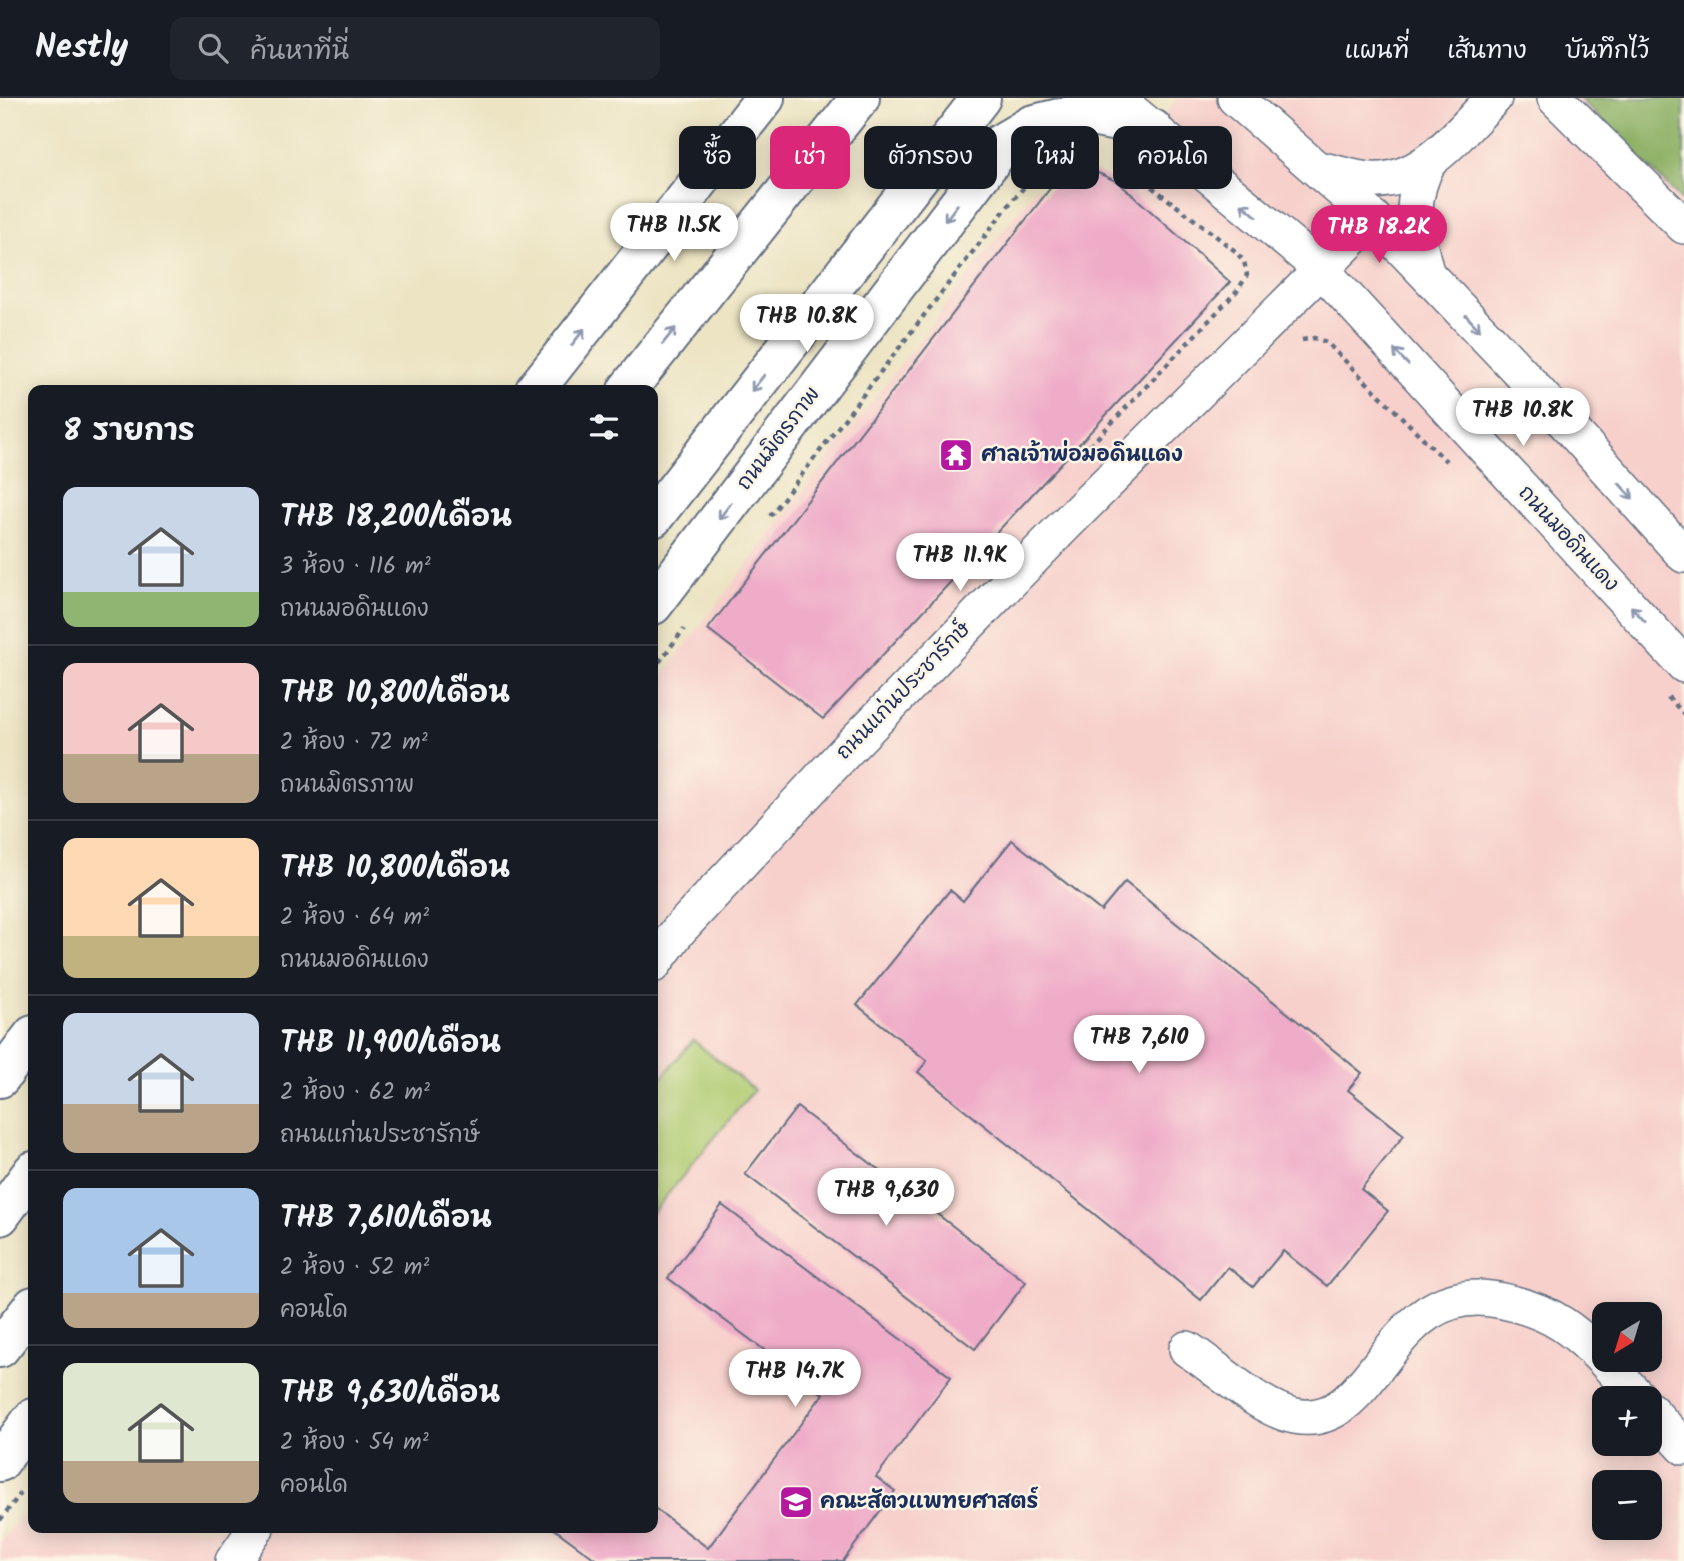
<!DOCTYPE html>
<html lang="th">
<head>
<meta charset="utf-8">
<style>
  :root { --surface:#171b24; --page:#20242c; --text:#f1f3f6; --muted:#9ea1a6; --line:#363941; --accent:#db2777 }
  body { margin:0; font-family:Kalam,"Playpen Sans Thai",sans-serif; background:var(--page); color:var(--text); height:100vh; display:flex; flex-direction:column; font-size:26px; white-space:nowrap }
  * { box-sizing:border-box; margin:0 }
  p { font-size:23px; color:var(--muted) }
  .icon { flex:none; width:38px; height:38px; fill:none; stroke:currentColor; stroke-width:2; stroke-linecap:round; stroke-linejoin:round }
  .map { position:relative; flex:1; overflow:hidden }
  .side { position:absolute; left:28px; top:287px; width:630px; height:1148px; display:flex; flex-direction:column; background:var(--surface); border-radius:14px; box-shadow:0 4px 18px #0003 }
  .side>* { flex:none }
  .top-card { position:absolute; left:679px; top:28px; width:665px; height:63px; display:flex; gap:14px }
  .needle { width:46px; rotate:218deg }
  .controls { position:absolute; left:1592px; top:1204px; display:grid; gap:14px }
  .controls a { display:grid; place-items:center; width:70px; height:70px; border-radius:14px; background:var(--surface); box-shadow:0 4px 18px #0003; font-size:35px }
  .price { position:absolute; translate:-50% -60px; padding:0 16px; border-radius:24px; background:#fff; color:#222; font-size:23px; line-height:46px; filter:drop-shadow(0 2px 4px #0008) }
  .price::after { content:''; position:absolute; left:50%; top:42px; width:21px; height:16px; margin-left:-10px; background:inherit; clip-path:polygon(0 0,100% 0,50% 100%) }
  .price.on { background:var(--accent); color:#fff }
  ul { padding:0; list-style:none }
  li { display:flex; align-items:center; gap:21px; height:175px; padding:0 35px }
  li+li { border-top:2px solid var(--line) }
  li span { display:grid; place-items:center; flex:none; width:196px; height:140px; border-radius:14px; color:#555 }
  li>.icon { margin-inline-start:auto }
  span .icon { width:84px; height:84px; fill:#fffc; stroke-width:1 }
  li b { font-size:30px }
  h2 { display:flex; justify-content:space-between; align-items:center; height:84px; padding:0 35px; font-size:30px }
  .pill { padding:0 24px; border-radius:14px; background:var(--surface); box-shadow:0 4px 18px #0003; font-size:24px; line-height:63px }
  .pill.on { background:var(--accent); color:#fff }
  header { display:flex; align-items:center; gap:42px; box-sizing:border-box; height:98px; padding:0 35px; background:var(--surface); border-bottom:2px solid var(--line) }
  header strong { font-size:33px }
  nav { display:flex; gap:38px; margin-inline-start:auto; font-size:24px }
  .search { width:490px; height:63px; background:var(--page); display:flex; align-items:center; gap:18px; box-sizing:border-box; padding:0 24px; border-radius:14px; color:var(--muted); font-size:26px }
  .map>svg:first-child { display:block }
  .built { fill:#f7d0cc; fill-rule:evenodd }
  .green { fill:#b0cc73; stroke:#667e68; stroke-width:2 }
  .forest { fill:#8cb065; stroke:#547062; stroke-width:2 }
  .building { fill:#efacc8 }
  .lines { fill:none; stroke-linecap:round; stroke-linejoin:round }
  .minor-casing { stroke:#646e81; stroke-width:38 }
  .major-casing { stroke:#646e81; stroke-width:42 }
  .path { stroke:#646e81; stroke-width:4.5; stroke-dasharray:5 5; stroke-linecap:butt }
  .minor { stroke:#fff; stroke-width:35 }
  .major { stroke:#fff; stroke-width:38 }
  .oneway { stroke:#8d97ae }
  .labels { text-anchor:middle; dominant-baseline:central; stroke-width:5; stroke-linejoin:round; paint-order:stroke }
  .street-label { font-size:21px; fill:#1b2f5e; stroke:#fcf5e5 }
  .poi-label { font-size:21px; font-weight:bold; fill:#1b2f5e; stroke:#fcf5e5; text-anchor:start }
</style>
</head>
<body>
<header>
<strong>Nestly</strong>
<div class="search"><svg class="icon" aria-label="search" viewBox="0 0 24 24"><circle cx="10" cy="10" r="6"/><path d="M15 15l6 6"/></svg>ค้นหาที่นี่</div>
<nav><a>แผนที่</a><a>เส้นทาง</a><a>บันทึกไว้</a></nav>
</header>
<div class="map">
<svg width="1684" height="1463" viewBox="0 0 1684 1463">
  <rect width="100%" height="100%" fill="#fcf5e5"/>
  <filter id="ink" filterUnits="userSpaceOnUse"><feTurbulence type="fractalNoise" baseFrequency=".0143" numOctaves="2"/><feDisplacementMap in="SourceGraphic" scale="14" xChannelSelector="R" yChannelSelector="G"/><feConvolveMatrix kernelMatrix="1 2 1 2 8 2 1 2 1" color-interpolation-filters="sRGB"/></filter>
  <filter id="wash" filterUnits="userSpaceOnUse"><feTurbulence type="fractalNoise" baseFrequency=".00686" numOctaves="4" result="noise"/><feDisplacementMap in="SourceGraphic" scale="28" xChannelSelector="R" yChannelSelector="G"/><feGaussianBlur stdDeviation="1.57" result="paint"/><feColorMatrix in="noise" values="0 0 0 0 0 0 0 0 0 0 0 0 0 0 0 0 0 1.4 0 .05"/><feComposite in="paint" operator="in"/></filter>
  <g filter="url(#wash)">
    <rect width="100%" height="100%" fill="#ece4c3"/>
    <path class="built" d="M1178,0H1684V1463H0V1445L33,1402V1430H653V590L1036,89L1077,122ZM1605,1216H1650V1262H1605ZM1605,1300H1650V1346H1605ZM1605,1384H1650V1430H1605Z"/>
    <path class="green" d="M693,942L754,992L653,1114V990Z"/>
    <path class="forest" d="M1579,0H1684V104Z"/>
    <g id="blocks">
      <g class="building">
        <path d="M1080,74H1096L1118,84L1230,184L823,621L708,531L1059,79Z"/>
        <path d="M1012,742L1101,813L1125,784L1362,975L1348,992L1404,1037L1361,1091L1388,1113L1327,1188L1283,1153L1253,1189L1228,1169L1201,1202L918,974L927,963L857,907L950,792L963,803Z"/>
        <path d="M797,1009L1026,1184L975,1251L745,1076Z"/>
        <path d="M722,1107L951,1279L876,1379L895,1393L843,1463H598L553,1430H653V1409L708,1450L823,1296L668,1180Z"/>
      </g>
    </g>
  </g>
  <g filter="url(#ink)">
    <use href="#blocks" fill-opacity="0" stroke="#646e81" stroke-width="2"/>
    <g class="lines">
      <g class="minor-casing">
        <g id="minor">
          <path d="M1116,0L1321,171L1684,567"/>
          <path d="M1235,0L1373,120L1518,272L1684,457"/>
          <path d="M1555,0L1684,128"/>
          <path d="M1322,72C1338,75 1354,81 1370,82C1423,86 1460,33 1494,0"/>
          <path d="M1426,174C1415,130 1407,105 1429,63"/>
          <path d="M653,867L678,833L844,655L1062,430L1373,120"/>
          <path d="M1187,1251C1218,1270 1259,1311 1295,1318C1380,1335 1385,1176 1503,1203C1525,1208 1544,1214 1562,1226C1591,1245 1615,1275 1639,1300"/>
          <path d="M1650,1312L1684,1349"/>
          <path d="M233,1463L256,1430"/>
        </g>
      </g>
      <g class="major-casing">
        <g id="major">
          <path d="M986,54L1031,27L1076,16L1153,31"/>
          <path d="M535,292L765,0"/>
          <path d="M627,292L860,0"/>
          <path d="M653,420L981,0"/>
          <path d="M653,507L1008,41"/>
          <path d="M0,980L33,937"/>
          <path d="M0,1118L33,1073"/>
          <path d="M0,1250L33,1208"/>
          <path d="M0,1364L33,1320"/>
        </g>
      </g>
      <g class="path">
        <path d="M1302,242L1314,240L1326,244L1446,363"/>
        <path d="M1083,355L1238,192L1247,177L1244,163L1234,152L1118,63"/>
        <path d="M770,418L1011,104L1049,61"/>
        <path d="M653,572L684,531"/>
        <path d="M1668,599L1684,616"/>
        <path d="M0,1422L21,1395"/>
      </g>
      <use href="#minor" class="minor"/>
      <use href="#major" class="major"/>
    </g>
    <defs><path id="oneway-shaft" d="M-6 0H5M1.5-3L5.5 0L1.5 3" fill="none" stroke-width="1.6" stroke-linecap="round" stroke-linejoin="round" transform="scale(1.75)"/></defs>
    <g class="oneway">
      <use href="#oneway-shaft" transform="translate(1249 112) rotate(-140)"/>
      <use href="#oneway-shaft" transform="translate(951 115) rotate(127)"/>
      <use href="#oneway-shaft" transform="translate(1473 225) rotate(47)"/>
      <use href="#oneway-shaft" transform="translate(669 238) rotate(-51)"/>
      <use href="#oneway-shaft" transform="translate(578 239) rotate(-52)"/>
      <use href="#oneway-shaft" transform="translate(1401 259) rotate(-133)"/>
      <use href="#oneway-shaft" transform="translate(758 285) rotate(128)"/>
      <use href="#oneway-shaft" transform="translate(1626 393) rotate(48)"/>
      <use href="#oneway-shaft" transform="translate(725 413) rotate(127)"/>
      <use href="#oneway-shaft" transform="translate(1638 516) rotate(-133)"/>
    </g>
  </g>
  <defs>
    <g id="temple-square" transform="scale(1.75)"><rect x="-9" y="-9" width="18" height="18" rx="4" fill="#b5179e" stroke="#fcf5e5"/><path d="M0-6L5-2H3V0L6.5 2.5H4V6H1.5V3h-3V6H-4V2.5H-6.5L-3 0V-2H-5Z" fill="#fff"/></g>
    <g id="university-square" transform="scale(1.75)"><rect x="-9" y="-9" width="18" height="18" rx="4" fill="#b5179e" stroke="#fcf5e5"/><path d="M0-5L7-2L0 1L-7-2ZM-4 1L0 2.5L4 1V4Q0 6-4 4Z" fill="#fff"/></g>
  </defs>
  <g fill-rule="evenodd">
    <use href="#temple-square" x="956" y="357"/>
    <use href="#university-square" x="796" y="1404"/>
  </g>
  <g class="labels">
    <g class="street-label">
      <text transform="translate(779 341) rotate(-53)">ถนนมิตรภาพ</text>
      <text transform="translate(1568 441) rotate(47)">ถนนมอดินแดง</text>
      <text transform="translate(904 593) rotate(-46)">ถนนแก่นประชารักษ์</text>
    </g>
    <g class="poi-label">
      <text x="981" y="357">ศาลเจ้าพ่อมอดินแดง</text>
      <text x="820" y="1404">คณะสัตวแพทยศาสตร์</text>
    </g>
  </g>
</svg>
<div class="controls">
<a><svg class="needle" viewBox="-14 -14 28 28"><path d="M0-13l5 13h-10z" fill="#e53935"/><path d="M0 13l5-13h-10z" fill="#9ea1a6"/></svg></a>
<a>+</a>
<a>−</a>
</div>
<b class="price" style="left:674px;top:165px">THB 11.5K</b>
<b class="price on" style="left:1379px;top:167px">THB 18.2K</b>
<b class="price" style="left:807px;top:256px">THB 10.8K</b>
<b class="price" style="left:1523px;top:350px">THB 10.8K</b>
<b class="price" style="left:960px;top:495px">THB 11.9K</b>
<b class="price" style="left:1139px;top:977px">THB 7,610</b>
<b class="price" style="left:886px;top:1130px">THB 9,630</b>
<b class="price" style="left:795px;top:1311px">THB 14.7K</b>
<div class="top-card">
<a class="pill">ซื้อ</a>
<a class="pill on">เช่า</a>
<a class="pill">ตัวกรอง</a>
<a class="pill">ใหม่</a>
<a class="pill">คอนโด</a>
</div>
<section class="side">
<h2>8 รายการ<svg class="icon" aria-label="filters" viewBox="0 0 24 24"><path d="M4 7h16M4 17h16"/><circle cx="9" cy="7" r="2"/><circle cx="15" cy="17" r="2"/></svg></h2>
<ul>
<li><span style="background:linear-gradient(#c9d6e8 75%,#8fb573 0)"><svg class="icon" aria-label="home" viewBox="0 0 24 24"><path d="M3 11l9-7 9 7M6 9v11h12V9"/></svg></span><div><b>THB 18,200/เดือน</b><p>3 ห้อง · 116 m²</p><p>ถนนมอดินแดง</p></div></li>
<li><span style="background:linear-gradient(#f6c9c9 65%,#b9a48a 0)"><svg class="icon" aria-label="home" viewBox="0 0 24 24"><path d="M3 11l9-7 9 7M6 9v11h12V9"/></svg></span><div><b>THB 10,800/เดือน</b><p>2 ห้อง · 72 m²</p><p>ถนนมิตรภาพ</p></div></li>
<li><span style="background:linear-gradient(#ffd9b3 70%,#c2b280 0)"><svg class="icon" aria-label="home" viewBox="0 0 24 24"><path d="M3 11l9-7 9 7M6 9v11h12V9"/></svg></span><div><b>THB 10,800/เดือน</b><p>2 ห้อง · 64 m²</p><p>ถนนมอดินแดง</p></div></li>
<li><span style="background:linear-gradient(#c9d6e8 65%,#b9a48a 0)"><svg class="icon" aria-label="home" viewBox="0 0 24 24"><path d="M3 11l9-7 9 7M6 9v11h12V9"/></svg></span><div><b>THB 11,900/เดือน</b><p>2 ห้อง · 62 m²</p><p>ถนนแก่นประชารักษ์</p></div></li>
<li><span style="background:linear-gradient(#a9c7e8 75%,#b9a48a 0)"><svg class="icon" aria-label="home" viewBox="0 0 24 24"><path d="M3 11l9-7 9 7M6 9v11h12V9"/></svg></span><div><b>THB 7,610/เดือน</b><p>2 ห้อง · 52 m²</p><p>คอนโด</p></div></li>
<li><span style="background:linear-gradient(#dfe7d0 70%,#b9a48a 0)"><svg class="icon" aria-label="home" viewBox="0 0 24 24"><path d="M3 11l9-7 9 7M6 9v11h12V9"/></svg></span><div><b>THB 9,630/เดือน</b><p>2 ห้อง · 54 m²</p><p>คอนโด</p></div></li>
</ul>
</section>
</div>
</body>
</html>
